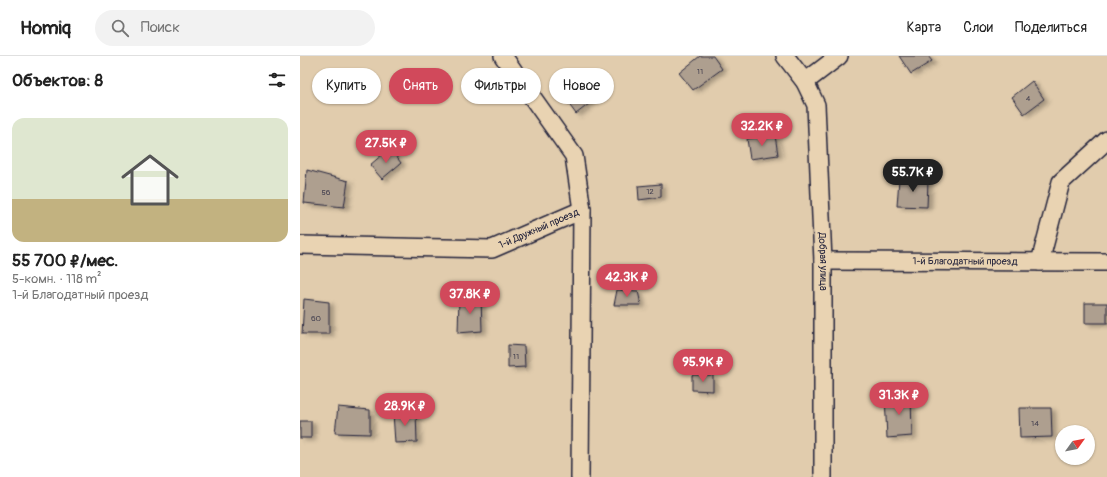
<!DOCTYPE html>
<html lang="ru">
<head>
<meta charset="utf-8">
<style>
  :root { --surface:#fff; --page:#f2f2f2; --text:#222; --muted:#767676; --line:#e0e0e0; --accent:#d1495b }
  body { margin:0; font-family:Pangolin,sans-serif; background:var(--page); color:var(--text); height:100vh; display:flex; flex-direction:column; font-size:15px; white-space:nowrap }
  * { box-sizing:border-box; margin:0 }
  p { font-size:13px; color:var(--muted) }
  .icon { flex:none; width:22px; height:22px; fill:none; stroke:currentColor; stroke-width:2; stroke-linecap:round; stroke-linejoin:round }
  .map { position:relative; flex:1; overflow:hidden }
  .side { display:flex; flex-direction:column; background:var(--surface); width:300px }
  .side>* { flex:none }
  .guide { position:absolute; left:12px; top:12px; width:380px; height:36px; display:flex; gap:8px }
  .needle { width:26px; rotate:57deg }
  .buttons { position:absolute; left:755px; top:369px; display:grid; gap:8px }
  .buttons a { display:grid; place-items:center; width:40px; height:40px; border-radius:50%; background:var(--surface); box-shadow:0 1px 3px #0004; font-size:20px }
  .price { position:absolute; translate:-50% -34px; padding:0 9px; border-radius:14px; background:var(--accent); color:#fff; font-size:13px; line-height:26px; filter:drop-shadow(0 1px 2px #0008) }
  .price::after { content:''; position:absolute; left:50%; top:24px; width:12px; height:9px; margin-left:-6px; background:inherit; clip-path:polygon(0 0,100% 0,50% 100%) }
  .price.current { background:#222; color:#fff }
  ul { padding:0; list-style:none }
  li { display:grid; align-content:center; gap:8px; height:212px; padding:0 12px }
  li+li { border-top:1px solid var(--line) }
  li span { display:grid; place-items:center; height:124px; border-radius:12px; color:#555 }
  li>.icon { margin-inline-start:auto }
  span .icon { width:72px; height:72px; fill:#fffc; stroke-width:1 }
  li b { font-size:17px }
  h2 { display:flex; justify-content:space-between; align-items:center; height:48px; padding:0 12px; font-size:17px }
  .chip { padding:0 14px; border-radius:18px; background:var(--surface); box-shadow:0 1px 3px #0004; font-size:14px; line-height:36px }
  .chip.current { background:var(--accent); color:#fff }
  header { display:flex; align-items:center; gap:24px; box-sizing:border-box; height:56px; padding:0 20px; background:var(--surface); border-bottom:1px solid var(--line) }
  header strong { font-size:19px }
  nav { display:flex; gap:22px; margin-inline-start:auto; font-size:14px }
  .search { width:280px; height:36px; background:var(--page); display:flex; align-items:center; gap:10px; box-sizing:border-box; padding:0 14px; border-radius:22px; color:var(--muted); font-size:15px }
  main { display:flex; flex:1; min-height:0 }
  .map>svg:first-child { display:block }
  .building { fill:#ae9f8f; stroke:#22223b; filter:url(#shadow) }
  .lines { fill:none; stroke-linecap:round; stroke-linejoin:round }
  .minor-casing { stroke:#22223b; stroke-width:20 }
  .minor { stroke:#e9d3b2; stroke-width:17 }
  .labels { text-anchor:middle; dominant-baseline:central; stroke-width:3; stroke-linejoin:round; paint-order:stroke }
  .number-label { font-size:8px; fill:#454150 }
  .street-label { font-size:10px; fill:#22223b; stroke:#e9d3b2 }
</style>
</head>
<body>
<header>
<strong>Homiq</strong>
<div class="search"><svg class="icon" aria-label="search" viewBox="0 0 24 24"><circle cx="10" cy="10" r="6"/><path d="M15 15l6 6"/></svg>Поиск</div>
<nav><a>Карта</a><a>Слои</a><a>Поделиться</a></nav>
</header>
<main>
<section class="side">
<h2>Объектов: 8<svg class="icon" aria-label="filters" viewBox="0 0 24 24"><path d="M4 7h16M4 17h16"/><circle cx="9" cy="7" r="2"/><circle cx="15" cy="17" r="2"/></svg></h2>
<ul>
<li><span style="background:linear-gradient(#dfe7d0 65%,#c2b280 0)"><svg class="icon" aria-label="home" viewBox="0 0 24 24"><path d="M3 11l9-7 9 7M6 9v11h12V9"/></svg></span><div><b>55 700 ₽/мес.</b><p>5-комн. · 118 m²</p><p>1-й Благодатный проезд</p></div></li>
</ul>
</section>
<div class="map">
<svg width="807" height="421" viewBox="0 0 807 421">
  <defs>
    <filter id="shadow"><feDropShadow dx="4.5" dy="2.5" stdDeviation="2" flood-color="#0004"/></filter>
  </defs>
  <rect width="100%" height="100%" fill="#e1ccad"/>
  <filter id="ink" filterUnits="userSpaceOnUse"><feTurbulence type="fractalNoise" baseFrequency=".025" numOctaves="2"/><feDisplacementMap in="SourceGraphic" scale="8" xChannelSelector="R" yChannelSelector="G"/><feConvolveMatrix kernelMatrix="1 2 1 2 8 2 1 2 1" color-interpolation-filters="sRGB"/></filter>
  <g filter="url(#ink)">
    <g class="building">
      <path d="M400,0H413L422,13L393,34L379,17Z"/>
      <path d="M599,0H628L632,5L611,18Z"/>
      <path d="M732,25L744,43L724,58L712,41Z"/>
      <path d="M283,29L294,44L276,58L265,43Z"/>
      <path d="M475,79L478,99L450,103L447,83Z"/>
      <path d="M90,92L101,107L82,123L70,109Z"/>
      <path d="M7,114L48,125L44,151L4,147Z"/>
      <path d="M599,123L628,125L627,151L597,150Z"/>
      <path d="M361,128V141L339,144L338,130Z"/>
      <path d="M317,234L338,235L341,249H314Z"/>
      <path d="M181,240L182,275L158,277L159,241Z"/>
      <path d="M4,243L29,246V278H2Z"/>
      <rect x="785" y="247" width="22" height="20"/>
      <path d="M208,289L224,290L225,311L208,312Z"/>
      <path d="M392,319H413V335L392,334Z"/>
      <path d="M585,340H611L612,380L587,382Z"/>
      <path d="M38,351L70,354V378L35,377Z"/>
      <path d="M719,352H751L752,381L720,382Z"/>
      <path d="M116,355L117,386L95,387L93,357Z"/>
      <rect x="0" y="365" width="11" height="17"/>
    </g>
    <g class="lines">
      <g class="minor-casing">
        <g id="minor">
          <path d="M203,0L274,100L282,154"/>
          <path id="s1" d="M485,0L505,26L516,49L523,205V421"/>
          <path d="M505,26L539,0"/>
          <path id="s2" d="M0,189L192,193L282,154L280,421"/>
          <path id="s3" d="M523,205L807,206"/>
          <path d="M740,206L761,126L807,84"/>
        </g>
      </g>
      <use href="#minor" class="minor"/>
    </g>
  </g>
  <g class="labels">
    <g class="number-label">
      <text x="400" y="15">11</text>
      <text x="728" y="42">4</text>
      <text x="350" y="135">12</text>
      <text x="26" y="136">56</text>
      <text x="16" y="262">60</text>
      <text x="216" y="300">11</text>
      <text x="735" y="367">14</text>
    </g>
    <g class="street-label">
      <text stroke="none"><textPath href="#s2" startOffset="243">1-й Дружный проезд</textPath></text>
      <text stroke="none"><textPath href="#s1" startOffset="215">Добрая улица</textPath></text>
      <text stroke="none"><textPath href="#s3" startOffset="142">1-й Благодатный проезд</textPath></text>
    </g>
  </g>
</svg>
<div class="buttons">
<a><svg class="needle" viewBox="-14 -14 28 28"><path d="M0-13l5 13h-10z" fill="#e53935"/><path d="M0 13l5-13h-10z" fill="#767676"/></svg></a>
</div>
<b class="price" style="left:462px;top:91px">32.2K ₽</b>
<b class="price" style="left:86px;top:108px">27.5K ₽</b>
<b class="price current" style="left:613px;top:137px">55.7K ₽</b>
<b class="price" style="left:327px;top:242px">42.3K ₽</b>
<b class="price" style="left:170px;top:259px">37.8K ₽</b>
<b class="price" style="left:403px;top:327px">95.9K ₽</b>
<b class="price" style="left:599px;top:360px">31.3K ₽</b>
<b class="price" style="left:105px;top:371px">28.9K ₽</b>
<div class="guide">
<a class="chip">Купить</a>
<a class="chip current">Снять</a>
<a class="chip">Фильтры</a>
<a class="chip">Новое</a>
</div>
</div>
</main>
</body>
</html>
